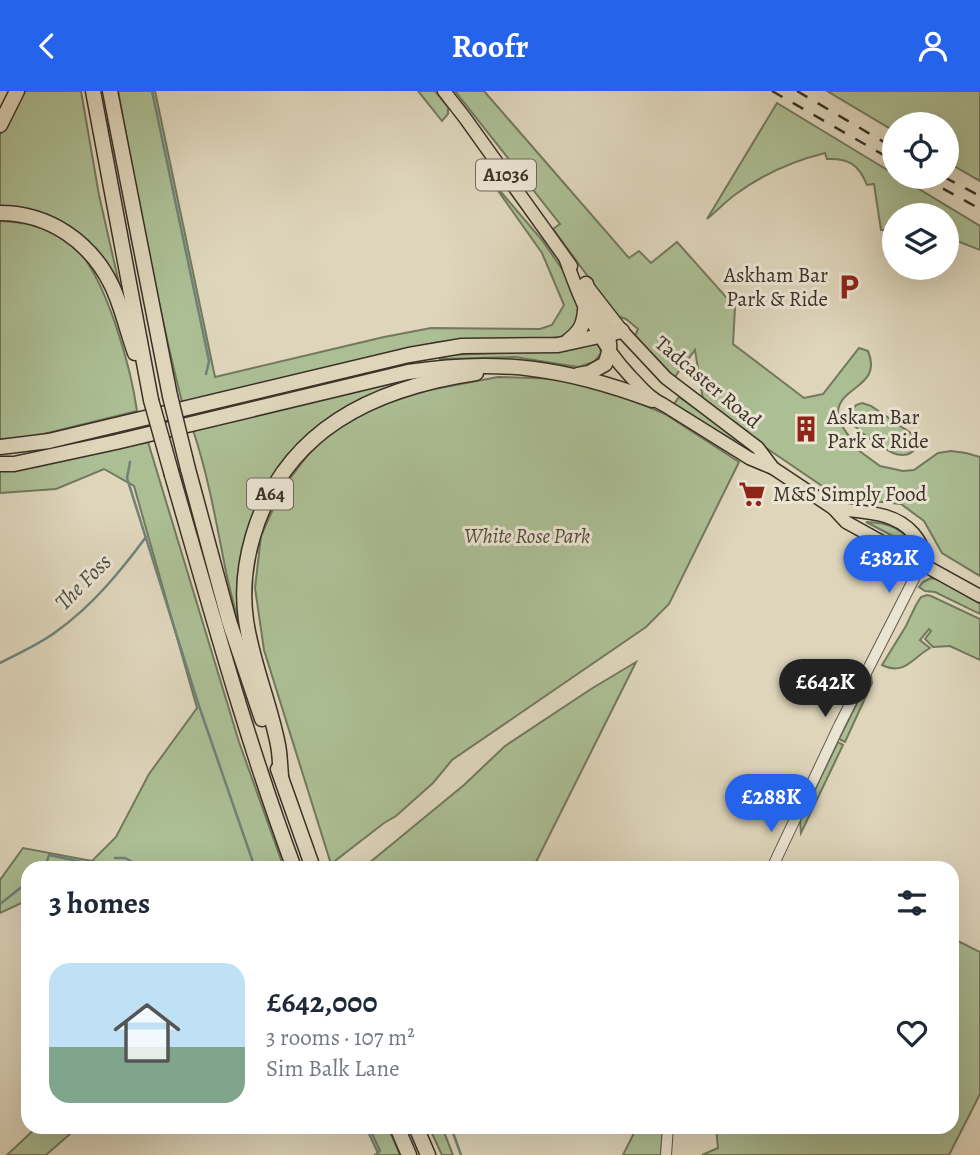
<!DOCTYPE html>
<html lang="en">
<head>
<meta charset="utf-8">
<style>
  :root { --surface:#fff; --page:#f2f2f3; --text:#1f2937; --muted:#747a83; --accent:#2563eb }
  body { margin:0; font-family:Alegreya,serif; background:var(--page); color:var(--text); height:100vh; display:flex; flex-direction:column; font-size:26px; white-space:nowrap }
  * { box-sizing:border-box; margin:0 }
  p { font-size:23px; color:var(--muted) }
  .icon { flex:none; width:38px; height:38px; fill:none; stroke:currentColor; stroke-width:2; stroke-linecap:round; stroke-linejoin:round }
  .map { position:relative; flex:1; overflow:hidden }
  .side { position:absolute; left:21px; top:770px; width:938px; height:273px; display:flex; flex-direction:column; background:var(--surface); border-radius:21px; box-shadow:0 7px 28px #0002 }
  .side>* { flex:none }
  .tools { position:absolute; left:882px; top:21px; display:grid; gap:14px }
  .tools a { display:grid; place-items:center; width:77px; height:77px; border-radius:50%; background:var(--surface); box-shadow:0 7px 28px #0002; font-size:35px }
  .price { position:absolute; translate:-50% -60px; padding:0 16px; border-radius:24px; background:var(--accent); color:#fff; font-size:23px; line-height:46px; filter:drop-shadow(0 2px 4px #0008) }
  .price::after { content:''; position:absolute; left:50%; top:42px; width:21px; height:16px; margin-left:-10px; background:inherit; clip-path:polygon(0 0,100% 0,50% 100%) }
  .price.on { background:#222; color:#fff }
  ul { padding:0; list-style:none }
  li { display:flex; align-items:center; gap:21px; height:175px; padding:0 28px }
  li span { display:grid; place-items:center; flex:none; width:196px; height:140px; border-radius:21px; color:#555 }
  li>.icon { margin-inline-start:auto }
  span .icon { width:84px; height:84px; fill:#fffc; stroke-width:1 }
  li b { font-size:30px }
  h2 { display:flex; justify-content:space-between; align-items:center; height:84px; padding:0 28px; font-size:30px }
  header { display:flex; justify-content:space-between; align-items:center; height:91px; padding:0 28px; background:var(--accent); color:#fff; font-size:32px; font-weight:700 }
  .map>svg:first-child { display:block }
  .green { fill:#acbe94; stroke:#73785e; stroke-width:2 }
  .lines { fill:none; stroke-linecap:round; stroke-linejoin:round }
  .stream { stroke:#6f827a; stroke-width:2.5 }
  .minor-casing { stroke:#635a4c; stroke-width:12 }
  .major-casing { stroke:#3a3127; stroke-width:15 }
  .highway-casing { stroke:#3a3127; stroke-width:17 }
  .minor { stroke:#eae4d3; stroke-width:10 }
  .major { stroke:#ded5bb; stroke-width:12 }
  .highway { stroke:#ded5bb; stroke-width:14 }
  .rail { stroke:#3a3127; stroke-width:2.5; stroke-dasharray:12 12; stroke-linecap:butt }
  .highway-bridge-casing { stroke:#3a3127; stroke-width:17; stroke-linecap:butt }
  .highway-bridge { stroke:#ded5bb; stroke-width:14 }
  .labels { text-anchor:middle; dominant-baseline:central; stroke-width:6; stroke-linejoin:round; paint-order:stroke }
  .shield { fill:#eae4d3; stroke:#6f675b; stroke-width:2 }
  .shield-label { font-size:19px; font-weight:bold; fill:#3a3127 }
  .poi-label { font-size:21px; fill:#3a3127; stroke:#eae4d3; text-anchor:start }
  .street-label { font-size:21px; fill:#3a3127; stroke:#eae4d3 }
  .park-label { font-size:21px; font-style:italic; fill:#514d3d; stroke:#eae4d3 }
  .water-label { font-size:23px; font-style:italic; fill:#4c4c43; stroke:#eae4d3 }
</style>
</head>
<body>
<header><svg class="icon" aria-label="back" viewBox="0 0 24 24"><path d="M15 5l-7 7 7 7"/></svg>Roofr<svg class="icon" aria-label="person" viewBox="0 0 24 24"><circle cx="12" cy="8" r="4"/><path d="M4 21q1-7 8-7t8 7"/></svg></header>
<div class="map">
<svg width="980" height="1064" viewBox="0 0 980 1064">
  <rect width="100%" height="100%" fill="#ded5bb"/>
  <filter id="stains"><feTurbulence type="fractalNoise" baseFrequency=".00286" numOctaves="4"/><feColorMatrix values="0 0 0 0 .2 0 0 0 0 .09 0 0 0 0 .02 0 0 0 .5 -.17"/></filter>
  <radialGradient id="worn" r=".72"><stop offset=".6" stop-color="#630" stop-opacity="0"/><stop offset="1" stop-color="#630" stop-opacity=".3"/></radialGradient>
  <g class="green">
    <path d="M23,0H81L99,104L120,197C112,185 105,172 96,160C75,131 35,116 0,115V44Z"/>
    <path d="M118,0H155L215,286L384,246L431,237L540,238L552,234L564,214L542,162L489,87L542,149L569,188L578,206L580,223L571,241L561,246L540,248L438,251L182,311C156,208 137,104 118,0Z"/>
    <path d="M418,0H435L448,16V23L442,30Z"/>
    <path d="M455,0H484L629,167L639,160L651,172L677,151L735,216L733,253L804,307L823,303L859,257L868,260C883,296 839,295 838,321C838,336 851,343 854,356L880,375L903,380L914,379L938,362L951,360L966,362L980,366V485L942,462L924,430L901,413L853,408L834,403L753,348L703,309L695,259L674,287L635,245L638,238L626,228L617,225L553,138L560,133Z"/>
    <path d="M827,0H980V90L947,71V33H894V40Z"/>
    <path d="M777,12L894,83V86H899L980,135V159L947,146V124H894V139H881L874,93L867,94C859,74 849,67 827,68L825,62C793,70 763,83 736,103C726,110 717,120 707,128Z"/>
    <path d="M0,130C21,131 43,134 62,146C70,151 80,160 85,168C110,204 131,277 137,320L27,347L0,348Z"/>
    <path d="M597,252L600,257L601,262L594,271L578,276L515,266L439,268L449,264L526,261Z"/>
    <path d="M498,286L563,288L614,301L665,323L739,371L669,513L646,536L452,669L433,692L396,725L384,732L331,773L264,559L255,497L261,445L282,398L307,365L332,339L377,315L429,299Z"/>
    <path d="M390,291L392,296L310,343L257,419L245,446L239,510L243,550C237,525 230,501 225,476C216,430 208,384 193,339Z"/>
    <path d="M679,306L722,336L760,366L759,367L674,313Z"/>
    <path d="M862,312L871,315L912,343C915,348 917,353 914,359C909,365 900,365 893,362C885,358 856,340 853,332C853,331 852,321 852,320L856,314Z"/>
    <path d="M148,351L239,651L284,777H113L92,770L85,777H28V809L0,822V789L23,757L92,770L116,746L149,683L197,617L134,395L104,378L56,398L0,402V380L35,376Z"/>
    <path d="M866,431C887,431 904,437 914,456Z"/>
    <path d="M931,487L940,489L980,513V523L935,501L925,500L919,496L923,491Z"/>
    <path d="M927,504L931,505L980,528V569L950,555L933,556L925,548L931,540L929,538L920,549L930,557C912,567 905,585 882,574L906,535L916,514L921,506Z"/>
    <path d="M636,571L533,777H363L464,694L505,655L591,598Z"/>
    <path d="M871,584L872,592L845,651L839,648Z"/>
    <path d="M838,651L843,654L801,742L800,729Z"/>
    <path d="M952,847L980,861V1003L949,1064H702L718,1057L716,1036H952Z"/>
    <path d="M37,1036H50L53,1040L58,1036H78L46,1064H7Z"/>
    <path d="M369,1036H388L400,1064H375L380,1060Z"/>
    <path d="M429,1036H442L453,1064H442Z"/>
    <path d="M637,1036H663L661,1064H623Z"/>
  </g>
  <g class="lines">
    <g class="stream">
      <path d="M152,0L209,270L206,283"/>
      <path d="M130,371L127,387L199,615L255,777"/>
      <path d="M0,572C19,562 40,553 57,540C92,515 120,481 146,446"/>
      <path d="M115,767H125L144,777"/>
      <path d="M45,777L49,764L106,776"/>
      <path d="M0,813L28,791"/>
      <path d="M366,1036L379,1064"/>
      <path d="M451,1036L461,1064"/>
    </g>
    <g class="minor-casing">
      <g id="minor">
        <path d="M772,777L839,635L922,472"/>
        <path d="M666,1064L668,1036"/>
      </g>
    </g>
    <g class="major-casing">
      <g id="major">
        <path d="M444,0L465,27L571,175"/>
        <path d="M566,169C582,214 598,251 631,286C642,297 649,307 664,314L749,367L773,377L833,417L846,431L980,505"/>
        <path d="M587,195L622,240L666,287L758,357L773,377"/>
        <path d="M833,417C861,422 892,419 913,442C921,452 925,458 922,472"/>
      </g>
    </g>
    <g class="highway-casing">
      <g id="highway">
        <path d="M93,0L151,309"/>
        <path d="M110,0L170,305"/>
        <path d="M0,34L17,0"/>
        <path d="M0,122C49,122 91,151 112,195C122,216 127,240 135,262"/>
        <path d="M568,250C580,241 584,234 585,219"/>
        <path d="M578,284L589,282L605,273C617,247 601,237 592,215C589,208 588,200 586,193"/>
        <path d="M0,356L49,350L409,264L462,255L558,254L622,240"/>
        <path d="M0,373H14L116,351L408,281C499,267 566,277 652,309"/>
        <path d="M188,378L229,530L262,628"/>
        <path d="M172,384C210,515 246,648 294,777"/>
        <path d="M278,678L313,777"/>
        <path d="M281,685C280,675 280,664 278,654C270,612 252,572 246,529C242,501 245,472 253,445C284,339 374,297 476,282"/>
        <path d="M397,1036L409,1064"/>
        <path d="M416,1036L428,1064"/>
      </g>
    </g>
    <use href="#minor" class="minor"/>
    <use href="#major" class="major"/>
    <use href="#highway" class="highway"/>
    <g class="rail">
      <path d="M772,0L894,70"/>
      <path d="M797,0L894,57"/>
      <path d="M922,86L980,118"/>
      <path d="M944,86L980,105"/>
    </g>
    <g class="highway-bridge-casing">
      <g id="highway-bridge">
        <path d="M170,305L188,378"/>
        <path d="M151,309L172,384"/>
      </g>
    </g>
    <use href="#highway-bridge" class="highway-bridge"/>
  </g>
  <defs>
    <g id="parking-bare" transform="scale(2.1)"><path d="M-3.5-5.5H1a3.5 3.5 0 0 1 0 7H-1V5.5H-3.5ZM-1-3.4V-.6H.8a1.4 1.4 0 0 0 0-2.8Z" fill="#8f2418" stroke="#eae4d3" stroke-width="2.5" paint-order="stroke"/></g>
    <g id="building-bare" transform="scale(2.1)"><path d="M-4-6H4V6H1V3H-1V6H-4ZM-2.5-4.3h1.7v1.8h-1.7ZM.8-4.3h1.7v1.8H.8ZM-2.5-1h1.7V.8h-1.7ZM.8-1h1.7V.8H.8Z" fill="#8f2418" stroke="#eae4d3" stroke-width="2.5" paint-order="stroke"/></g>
    <g id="supermarket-bare" transform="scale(2.1)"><path d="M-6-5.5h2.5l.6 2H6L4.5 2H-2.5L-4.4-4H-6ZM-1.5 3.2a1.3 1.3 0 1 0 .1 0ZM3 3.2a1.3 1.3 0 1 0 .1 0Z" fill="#8f2418" stroke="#eae4d3" stroke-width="2.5" paint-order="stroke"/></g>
  </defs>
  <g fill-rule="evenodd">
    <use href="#parking-bare" x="849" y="196"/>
    <use href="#building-bare" x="806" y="338"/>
    <use href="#supermarket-bare" x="752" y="403"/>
  </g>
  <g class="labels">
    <g class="shield">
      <rect x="476" y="68.5" width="60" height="31" rx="5"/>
      <rect x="247" y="387.5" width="46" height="31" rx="5"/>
    </g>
    <g class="shield-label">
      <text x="506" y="84">A1036</text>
      <text x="270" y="403">A64</text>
    </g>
    <g class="poi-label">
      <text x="828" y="184" text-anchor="end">Askham Bar<tspan x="828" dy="24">Park &amp; Ride</tspan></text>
      <text x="827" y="326">Askam Bar<tspan x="827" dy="24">Park &amp; Ride</tspan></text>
      <text x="773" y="403">M&amp;S Simply Food</text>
    </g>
    <g class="street-label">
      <text transform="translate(708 291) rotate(40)">Tadcaster Road</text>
    </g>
    <g class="park-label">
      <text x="527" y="445">White Rose Park</text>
    </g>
    <g class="water-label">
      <text transform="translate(83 491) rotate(-45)">The Foss</text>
    </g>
  </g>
  <rect width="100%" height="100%" filter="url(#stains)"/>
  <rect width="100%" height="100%" fill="url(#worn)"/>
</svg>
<div class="tools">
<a><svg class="icon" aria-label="locate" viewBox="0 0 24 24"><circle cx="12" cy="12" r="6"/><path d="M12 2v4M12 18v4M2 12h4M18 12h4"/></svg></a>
<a><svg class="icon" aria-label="layers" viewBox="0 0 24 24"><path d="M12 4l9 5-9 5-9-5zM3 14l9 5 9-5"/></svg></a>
</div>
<b class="price" style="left:889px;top:504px">£382K</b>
<b class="price on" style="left:825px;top:628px">£642K</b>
<b class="price" style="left:771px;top:743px">£288K</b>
<section class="side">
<h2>3 homes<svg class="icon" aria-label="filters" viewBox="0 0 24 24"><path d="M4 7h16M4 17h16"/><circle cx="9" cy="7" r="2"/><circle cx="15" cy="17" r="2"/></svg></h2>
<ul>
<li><span style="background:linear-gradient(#bfe0f5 60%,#7fa58c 0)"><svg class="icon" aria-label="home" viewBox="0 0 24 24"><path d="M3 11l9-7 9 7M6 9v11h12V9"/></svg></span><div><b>£642,000</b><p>3 rooms · 107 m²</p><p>Sim Balk Lane</p></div><svg class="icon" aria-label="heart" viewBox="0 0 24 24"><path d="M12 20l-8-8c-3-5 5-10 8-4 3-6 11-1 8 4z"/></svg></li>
</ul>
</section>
</div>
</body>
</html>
